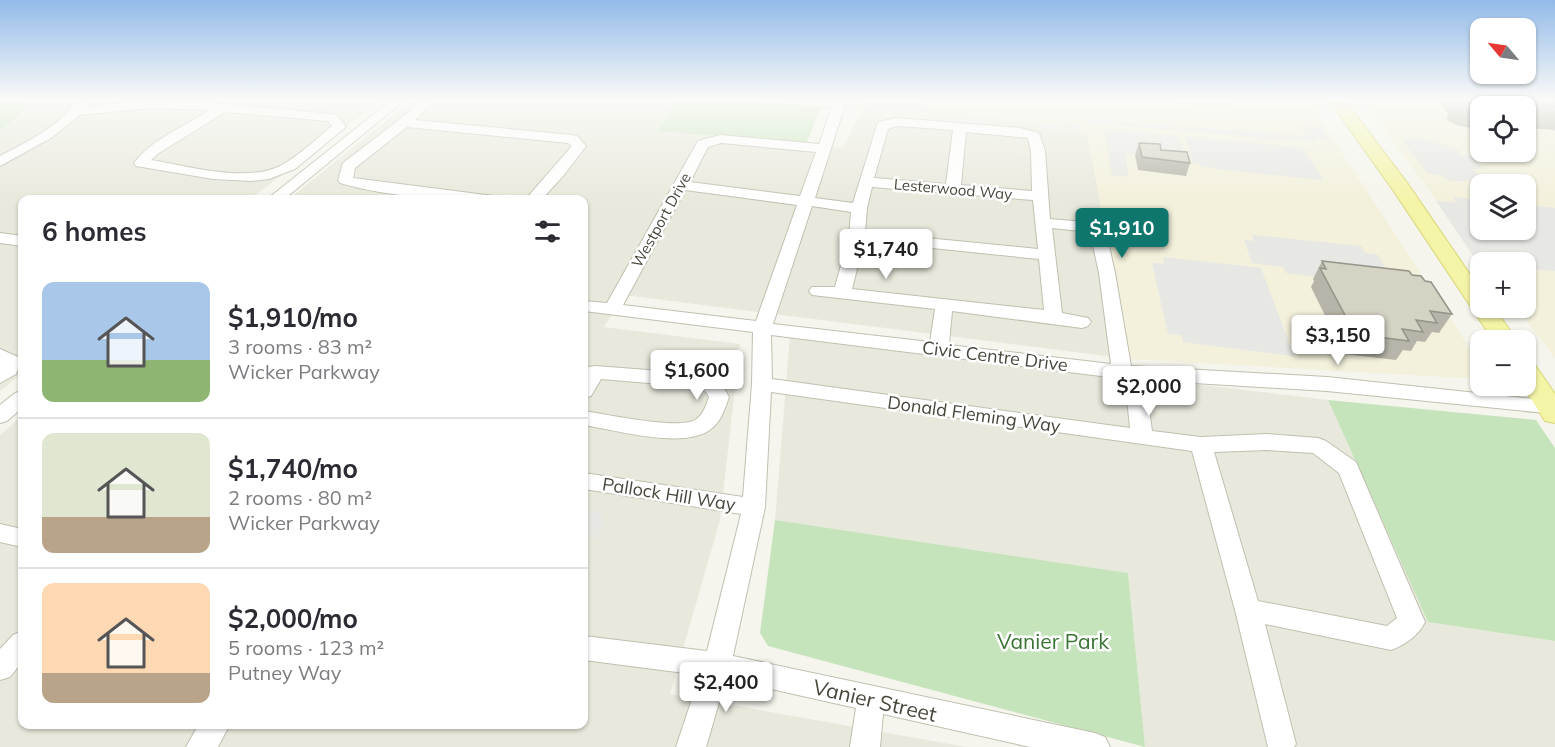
<!DOCTYPE html>
<html lang="en">
<head>
<meta charset="utf-8">
<style>
  :root { --surface:#fff; --page:#f7f7f7; --text:#2b2b33; --muted:#7c7c81; --line:#e1e1e2; --accent:#0f766e }
  body { margin:0; font-family:Mulish,sans-serif; background:var(--page); color:var(--text); height:100vh; display:flex; flex-direction:column; font-size:22px; white-space:nowrap }
  * { box-sizing:border-box; margin:0 }
  p { font-size:20px; color:var(--muted) }
  .icon { flex:none; width:33px; height:33px; fill:none; stroke:currentColor; stroke-width:2; stroke-linecap:round; stroke-linejoin:round }
  .map { position:relative; flex:1; overflow:hidden }
  .details { position:absolute; left:18px; top:195px; width:570px; height:534px; display:flex; flex-direction:column; background:var(--surface); border-radius:12px; box-shadow:0 2px 4px #0004 }
  .details>* { flex:none }
  .needle { width:39px; rotate:299deg }
  .fabs { position:absolute; left:1470px; top:18px; display:grid; gap:12px }
  .fabs a { display:grid; place-items:center; width:66px; height:66px; border-radius:12px; background:var(--surface); box-shadow:0 2px 4px #0004; font-size:30px }
  .price { position:absolute; translate:-50% -51px; padding:0 14px; border-radius:6px; background:#fff; color:#222; font-size:20px; line-height:39px; filter:drop-shadow(0 2px 3px #0008) }
  .price::after { content:''; position:absolute; left:50%; top:36px; width:18px; height:14px; margin-left:-9px; background:inherit; clip-path:polygon(0 0,100% 0,50% 100%) }
  .price.current { background:var(--accent); color:#fff }
  ul { padding:0; list-style:none }
  li { display:flex; align-items:center; gap:18px; height:150px; padding:0 24px }
  li+li { border-top:2px solid var(--line) }
  li span { display:grid; place-items:center; flex:none; width:168px; height:120px; border-radius:12px; color:#555 }
  li>.icon { margin-inline-start:auto }
  span .icon { width:72px; height:72px; fill:#fffc; stroke-width:1 }
  li b { font-size:26px }
  h2 { display:flex; justify-content:space-between; align-items:center; height:72px; padding:0 24px; font-size:26px }
  .map>svg:first-child { display:block }
  .residential { fill:#e8e8dc }
  .commercial { fill:#f3f0db; fill-rule:evenodd }
  .green { fill:#c6e4bb }
  .parking { fill:#e7e7e4 }
  .lines { fill:none; stroke-linecap:round; stroke-linejoin:round }
  .minor-casing { stroke:#c0bfb0; stroke-width:2 }
  .major-casing { stroke:#d8d678; stroke-width:2 }
  .minor { fill:#fff; fill-rule:evenodd }
  .major { fill:#f4f4a7; fill-rule:evenodd }
  .wall { fill:#b7b5a9 }
  .building { fill:#d5d3c4; stroke:#959489; stroke-width:1.5 }
  .labels { text-anchor:middle; dominant-baseline:central; stroke-width:5; stroke-linejoin:round; paint-order:stroke }
  .far-street-label { font-size:15px; fill:#49473b; stroke:#fff }
  .street-label { font-size:18px; fill:#49473b; stroke:#fff }
  .near-park-label { font-size:21px; fill:#3a7534; stroke:#fff }
  .near-street-label { font-size:21px; fill:#49473b; stroke:#fff }
</style>
</head>
<body>
<div class="map">
<svg width="1555" height="747" viewBox="0 0 1555 747">
  <rect width="100%" height="100%" fill="#f5f5ed"/>
  <g class="residential">
    <path d="M0,99H383L250,199L22,200V373L0,391Z"/>
    <path d="M413,99H679L658,131L843,148L859,114L1087,133L1130,359L624,295L604,327L740,344L720,520L670,694L966,747H0V435L22,416V724H584V200L289,199Z"/>
    <path d="M790,336L1328,400L1428,622L1555,641V747H1145L1128,573L775,520Z"/>
  </g>
  <g class="commercial">
    <path d="M863,99H1307L1480,364V379L1130,359L1087,133L859,114Z"/>
    <path d="M1361,99H1555V358L1517,308H1526V262H1483ZM1480,106H1526V152H1480ZM1480,184H1526V230H1480Z"/>
  </g>
  <g class="green">
    <path d="M0,99H28C22,114 15,121 0,129Z"/>
    <path d="M679,99H708L821,108L806,144L657,131Z"/>
    <path d="M1328,400L1536,420L1555,448V641L1428,622Z"/>
    <path d="M775,520L1128,573L1145,747L768,646L760,633Z"/>
  </g>
  <g class="parking">
    <path d="M868,99L922,101V104L933,105L932,113L1056,124L1069,120L1082,127L1070,131L1061,128V130L862,113Z"/>
    <path d="M1129,99H1229L1233,107L1205,106Z"/>
    <path d="M1087,119L1306,136L1301,125L1321,127L1329,139L1316,138L1317,142L1088,123Z"/>
    <path d="M1104,129L1179,136L1186,157L1125,154L1129,177L1112,175Z"/>
    <path d="M1185,137L1304,148L1323,180L1215,169L1192,163Z"/>
    <path d="M1401,139H1426L1460,151L1458,153L1461,155L1472,156L1483,169H1473L1486,181H1451L1441,175L1428,174Z"/>
    <path d="M1453,197L1480,200V230H1526V205L1555,208V271L1526,268V262H1490L1487,258L1474,257L1436,201L1458,203Z"/>
    <path d="M1252,235L1361,246L1365,253L1378,255L1391,278L1381,284L1286,273L1283,267L1252,263L1244,240L1254,241Z"/>
    <path d="M1163,257L1261,268L1294,356L1183,342L1182,335L1168,334L1152,263L1164,264Z"/>
    <path d="M584,510L604,513L600,522L605,523L598,538L584,536Z"/>
  </g>
  <g class="lines">
    <g class="minor-casing">
      <g id="minor">
        <path d="M78,99H88L89,101L86,107L151,100H181L332,114L337,115L346,127L295,169L269,179L252,181L213,179L136,166L134,163C152,139 185,126 210,110L151,108L80,115L51,138L0,166V156C29,141 60,126 78,99ZM225,112L328,121L332,126C315,140 299,156 280,166C246,183 187,166 151,160L159,153Z"/>
        <path d="M393,99H406L283,200H266Z"/>
        <path d="M423,99H436L415,120L572,135L577,136L586,146L564,175L541,200H525L572,146L568,143L407,127L355,168L353,178L494,196L501,200C448,200 392,198 340,183L338,180L343,163L399,120Z"/>
        <path d="M765,99H847L815,198L853,203L878,122L897,118L1020,128L1039,133L1045,151L1050,219L1097,223L1105,228L1115,273L1131,366L1327,377L1551,401L1555,402V414L1327,391L1145,380L1152,431L1201,437L1267,434L1318,438L1326,441L1356,462L1425,622C1419,635 1405,645 1391,650L1265,624L1296,744L1294,747H1268L1235,610L1192,451L771,392L765,507L733,656L1095,733L1105,737L1110,747H1030L883,714L880,747H850L856,708L726,679L706,747H676L700,675L584,660V636L707,651L741,514L584,489V473L743,497L752,384L753,332L584,311V301L607,303L698,141L720,135L819,144L832,107L771,103ZM897,126L953,130L946,184L874,178L888,129ZM966,132L1028,138L1031,151L1032,191L961,185ZM721,143L816,152L800,196L690,182L708,147ZM872,187L1033,200L1038,249L865,232L867,208ZM685,190L797,205L756,321L623,305ZM812,206L851,212L849,236L835,287H812L809,291L812,295L935,309L930,342L773,324ZM1052,228L1090,232L1099,273L1111,364L949,345L952,311L1082,328L1088,326L1091,322L1088,318L1062,313ZM864,241L1039,259L1044,310L852,289ZM771,335L1125,379L1130,428L772,379ZM1267,450L1313,453L1339,473L1397,618L1387,626L1258,601L1214,452Z"/>
        <path d="M0,233L22,236V246L0,243Z"/>
        <path d="M0,349L18,357L21,361L16,374L0,383Z"/>
        <path d="M595,366L701,374L721,383L729,397C725,408 721,422 711,429C685,450 615,430 584,425V411C606,414 678,430 695,420C703,415 706,406 709,397L706,392L697,387L601,379L591,396L584,398V375L588,367Z"/>
        <path d="M22,391V408L7,421L0,423V405L15,393Z"/>
        <path d="M0,524L22,529V547L0,542Z"/>
        <path d="M22,631V662L10,677L0,680V649L13,635Z"/>
        <path d="M199,724H230L218,747H186Z"/>
      </g>
    </g>
    <g class="major-casing">
      <g id="major">
        <path d="M1320,99H1339L1347,103L1408,184L1480,289V308H1494L1517,340H1493L1393,190L1335,109Z"/>
        <path d="M1526,363L1535,365L1555,394V423L1545,421L1523,386H1526Z"/>
      </g>
    </g>
    <use href="#minor" class="minor"/>
    <use href="#major" class="major"/>
  </g>
  <g class="wall">
    <path d="M1435,99H1555V131L1554,130L1526,128V106H1480V130L1456,125L1447,120L1448,113Z"/>
    <path d="M1139,143L1161,150L1190,163L1186,176L1138,170L1135,155Z"/>
    <path d="M1322,261L1412,275L1452,314L1439,333L1432,332L1425,342L1417,341L1411,351L1403,350L1396,360L1344,354L1311,287L1314,281L1313,279Z"/>
  </g>
  <g class="building">
    <path d="M1463,99H1555V106L1531,104L1527,101L1512,100L1507,106H1493L1469,102Z"/>
    <path d="M1139,143L1160,144L1161,150L1187,152L1190,163L1142,157Z"/>
    <path d="M1322,261L1409,271L1412,275L1421,276L1425,281L1431,282L1452,314L1430,311L1437,323L1416,320L1423,332L1402,329L1409,341L1355,334L1320,268L1326,269Z"/>
  </g>
  <linearGradient id="sky" x2="0" y2="1"><stop stop-color="#92bae9"/><stop offset="0.49" stop-color="#fafaf7"/><stop offset="1" stop-color="#fafaf7" stop-opacity="0"/></linearGradient>
  <rect width="1555" height="203" fill="url(#sky)"/>
  <g class="labels">
    <g class="far-street-label">
      <text transform="translate(953 189) rotate(5)">Lesterwood Way</text>
      <text transform="translate(661 220) rotate(-61)">Westport Drive</text>
    </g>
    <g class="street-label">
      <text transform="translate(995 356) rotate(7)">Civic Centre Drive</text>
      <text transform="translate(974 414) rotate(8)">Donald Fleming Way</text>
      <text transform="translate(669 494) rotate(9)">Pallock Hill Way</text>
    </g>
    <g class="near-park-label">
      <text x="1053" y="641">Vanier Park</text>
    </g>
    <g class="near-street-label">
      <text transform="translate(875 700) rotate(13)">Vanier Street</text>
    </g>
  </g>
</svg>
<div class="fabs">
<a><svg class="needle" viewBox="-14 -14 28 28"><path d="M0-13l5 13h-10z" fill="#e53935"/><path d="M0 13l5-13h-10z" fill="#7c7c81"/></svg></a>
<a><svg class="icon" aria-label="locate" viewBox="0 0 24 24"><circle cx="12" cy="12" r="6"/><path d="M12 2v4M12 18v4M2 12h4M18 12h4"/></svg></a>
<a><svg class="icon" aria-label="layers" viewBox="0 0 24 24"><path d="M12 4l9 5-9 5-9-5zM3 14l9 5 9-5"/></svg></a>
<a>+</a>
<a>−</a>
</div>
<b class="price current" style="left:1122px;top:259px">$1,910</b>
<b class="price" style="left:886px;top:280px">$1,740</b>
<b class="price" style="left:1338px;top:366px">$3,150</b>
<b class="price" style="left:697px;top:401px">$1,600</b>
<b class="price" style="left:1149px;top:417px">$2,000</b>
<b class="price" style="left:726px;top:713px">$2,400</b>
<section class="details">
<h2>6 homes<svg class="icon" aria-label="filters" viewBox="0 0 24 24"><path d="M4 7h16M4 17h16"/><circle cx="9" cy="7" r="2"/><circle cx="15" cy="17" r="2"/></svg></h2>
<ul>
<li><span style="background:linear-gradient(#a9c7e8 65%,#8fb573 0)"><svg class="icon" aria-label="home" viewBox="0 0 24 24"><path d="M3 11l9-7 9 7M6 9v11h12V9"/></svg></span><div><b>$1,910/mo</b><p>3 rooms · 83 m²</p><p>Wicker Parkway</p></div></li>
<li><span style="background:linear-gradient(#dfe7d0 70%,#b9a48a 0)"><svg class="icon" aria-label="home" viewBox="0 0 24 24"><path d="M3 11l9-7 9 7M6 9v11h12V9"/></svg></span><div><b>$1,740/mo</b><p>2 rooms · 80 m²</p><p>Wicker Parkway</p></div></li>
<li><span style="background:linear-gradient(#ffd9b3 75%,#b9a48a 0)"><svg class="icon" aria-label="home" viewBox="0 0 24 24"><path d="M3 11l9-7 9 7M6 9v11h12V9"/></svg></span><div><b>$2,000/mo</b><p>5 rooms · 123 m²</p><p>Putney Way</p></div></li>
</ul>
</section>
</div>
</body>
</html>
